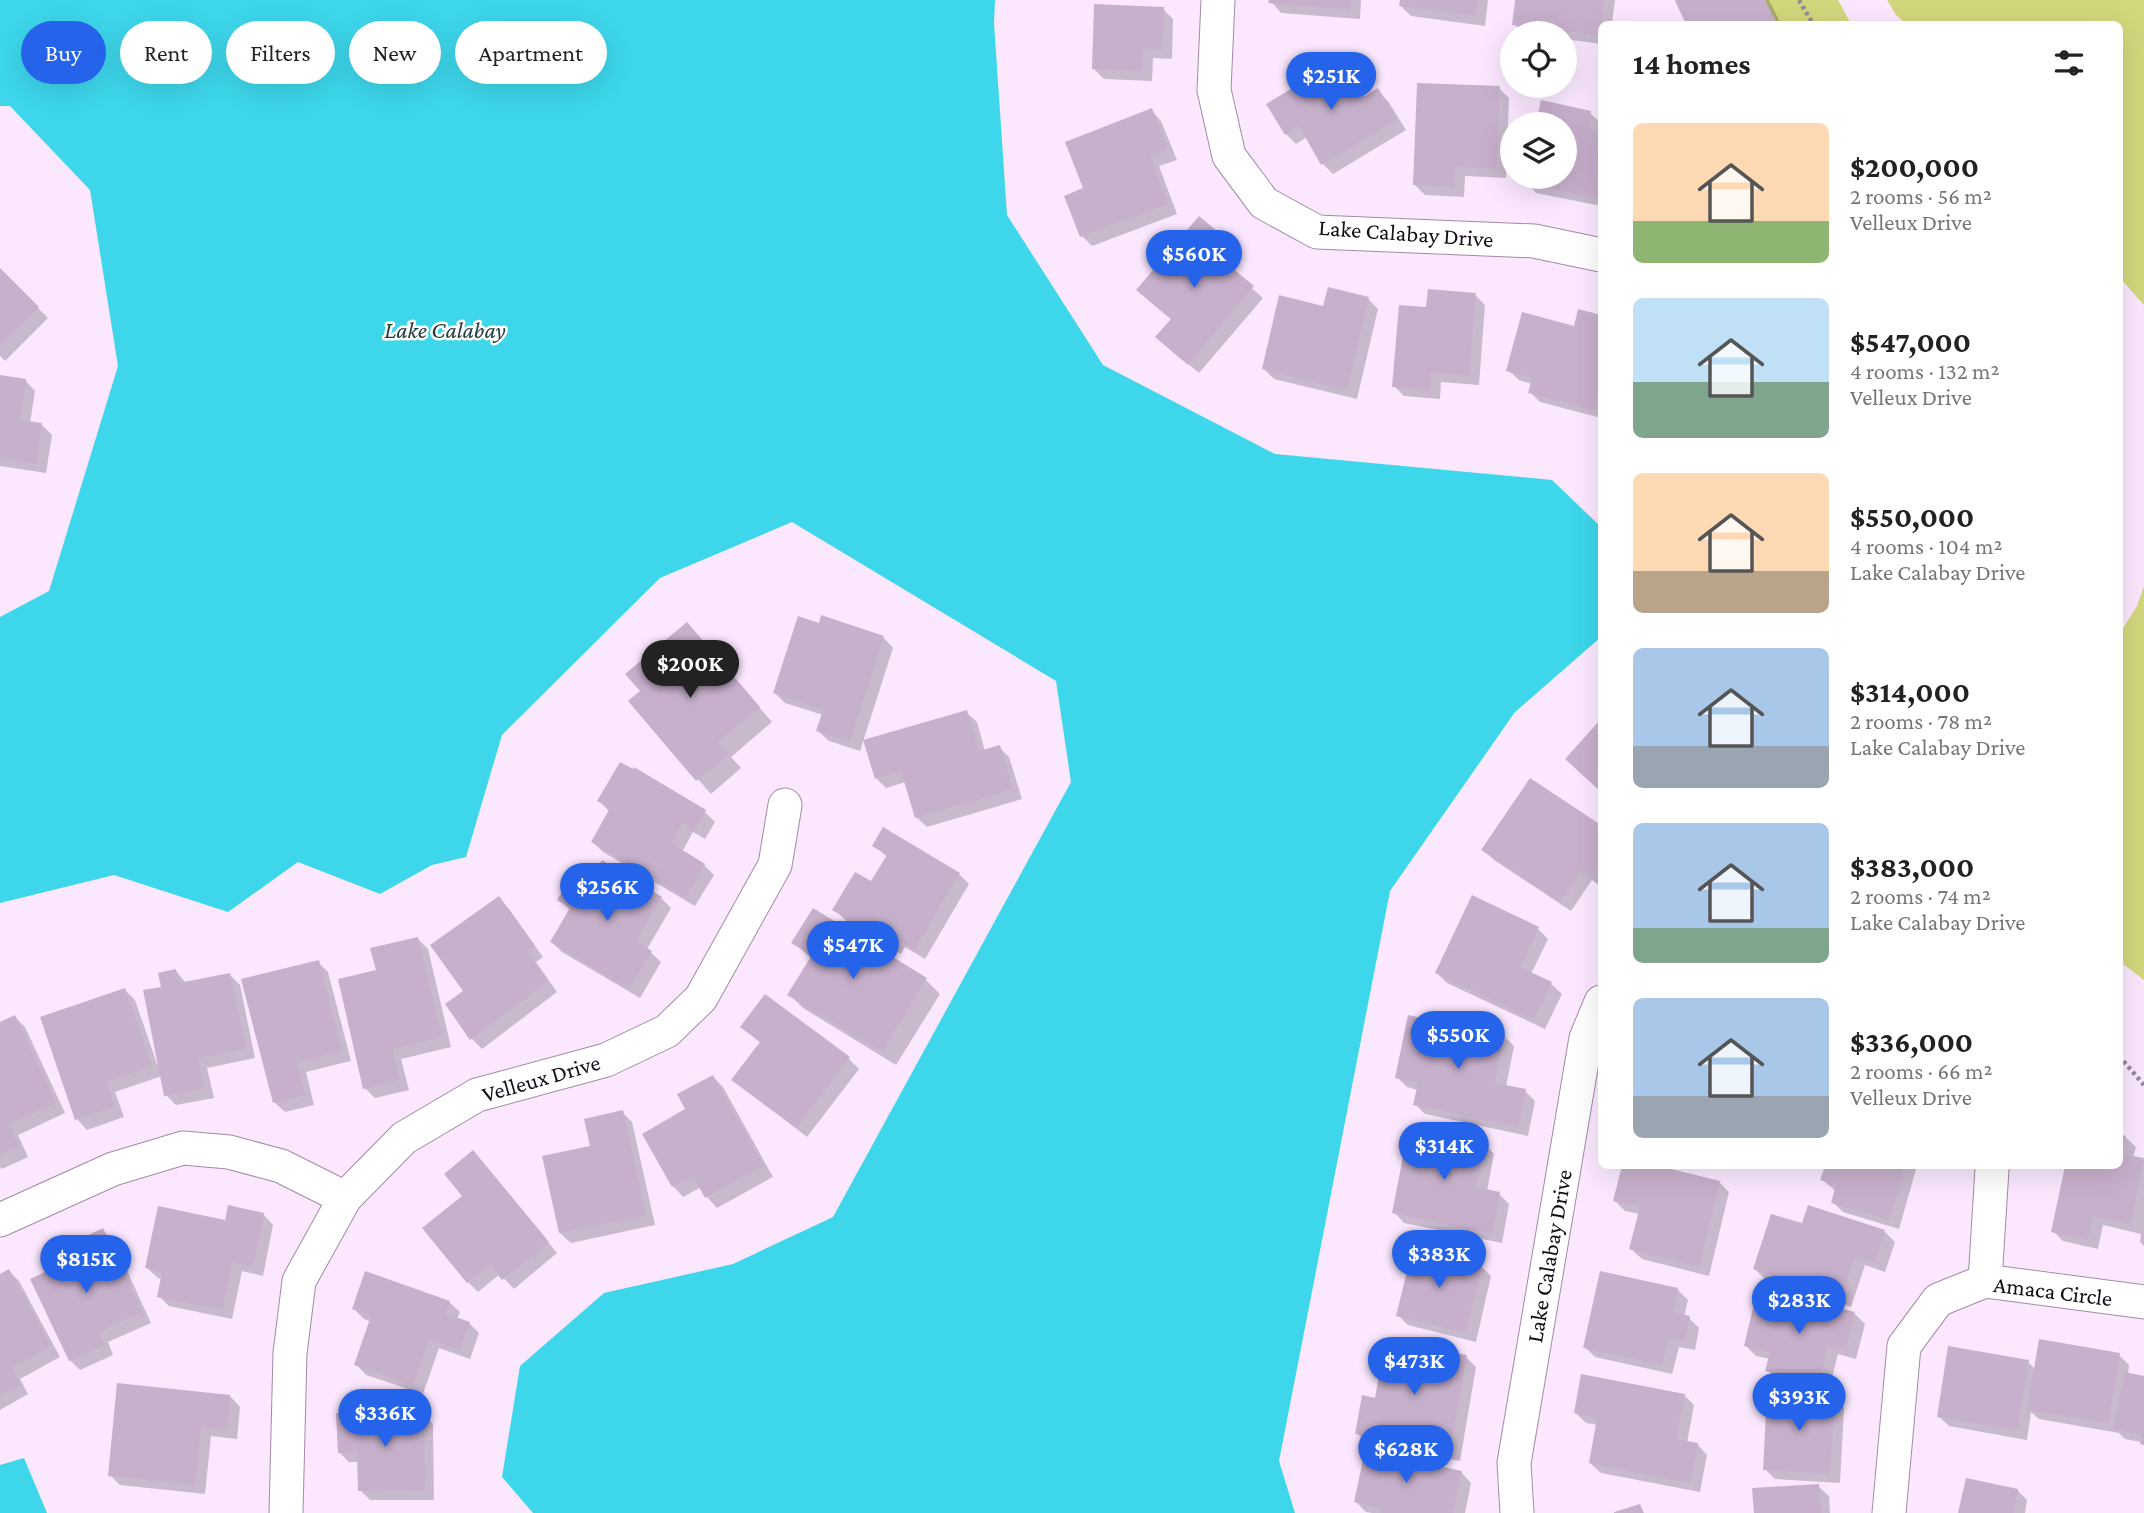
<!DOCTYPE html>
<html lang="en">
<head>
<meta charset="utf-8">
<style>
  :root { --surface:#fff; --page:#f2f2f2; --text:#222; --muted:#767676; --accent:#2563eb }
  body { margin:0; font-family:"Crimson Pro",serif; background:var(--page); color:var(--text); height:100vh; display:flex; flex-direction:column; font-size:26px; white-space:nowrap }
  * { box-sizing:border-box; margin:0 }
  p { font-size:23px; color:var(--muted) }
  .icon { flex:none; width:38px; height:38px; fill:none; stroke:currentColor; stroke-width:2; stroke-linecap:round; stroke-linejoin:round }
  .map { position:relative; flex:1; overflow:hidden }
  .drawer { position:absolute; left:1598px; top:21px; width:525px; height:1148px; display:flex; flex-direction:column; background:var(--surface); border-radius:10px; box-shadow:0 7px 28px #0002 }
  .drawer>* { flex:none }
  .top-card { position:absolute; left:21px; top:21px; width:665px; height:63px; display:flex; gap:14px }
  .fabs { position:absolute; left:1500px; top:21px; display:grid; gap:14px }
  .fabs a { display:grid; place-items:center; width:77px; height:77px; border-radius:50%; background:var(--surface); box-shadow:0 7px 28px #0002; font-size:35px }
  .price { position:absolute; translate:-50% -60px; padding:0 16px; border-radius:24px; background:var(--accent); color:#fff; font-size:23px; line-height:46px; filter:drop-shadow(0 2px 4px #0008) }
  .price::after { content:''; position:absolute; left:50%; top:42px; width:21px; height:16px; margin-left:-10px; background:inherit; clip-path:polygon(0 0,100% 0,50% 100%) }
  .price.current { background:#222; color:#fff }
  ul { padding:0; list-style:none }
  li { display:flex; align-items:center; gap:21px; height:175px; padding:0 35px }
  li span { display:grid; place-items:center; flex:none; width:196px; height:140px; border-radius:10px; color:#555 }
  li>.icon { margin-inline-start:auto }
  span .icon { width:84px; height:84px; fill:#fffc; stroke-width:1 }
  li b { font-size:30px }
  h2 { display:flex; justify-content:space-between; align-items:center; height:84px; padding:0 35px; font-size:30px }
  .chip { padding:0 24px; border-radius:32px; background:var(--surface); box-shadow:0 7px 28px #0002; font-size:24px; line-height:63px }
  .chip.current { background:var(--accent); color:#fff }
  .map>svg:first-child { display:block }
  .green { fill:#d2d77d }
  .water { fill:#3dd6eb }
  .shadow { fill:#0003 }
  .building { fill:#c7b0cc }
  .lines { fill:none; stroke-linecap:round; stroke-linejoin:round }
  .minor-casing { stroke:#a18ba6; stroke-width:35 }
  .path { stroke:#968899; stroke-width:4.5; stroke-dasharray:3.5 3.5; stroke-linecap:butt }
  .minor { stroke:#fff; stroke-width:33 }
  .labels { text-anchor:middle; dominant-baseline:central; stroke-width:5; stroke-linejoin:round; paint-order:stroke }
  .street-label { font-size:23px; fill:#140c16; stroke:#fff }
  .water-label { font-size:24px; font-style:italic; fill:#243d41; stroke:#fff }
</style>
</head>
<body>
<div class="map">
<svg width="2144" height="1513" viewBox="0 0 2144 1513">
  <rect width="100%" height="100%" fill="#fbe8ff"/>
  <g class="green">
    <path d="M1765,0H1838L1851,24H1777Z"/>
    <path d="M1887,0H2144V305L2119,277V24H1906L1896,15Z"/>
    <path d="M2144,586V980L2119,961V635L2137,606Z"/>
  </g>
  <g class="water">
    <path d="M0,0H995L994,23L1007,215L1103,365L1275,454L1552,480L1601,527V637L1515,712L1390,891L1279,1461L1295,1513H533L502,1477L520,1366L604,1293L733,1264L833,1217L1071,782L1056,681L792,522L660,578L502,735L466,857L432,865L380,894L298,862L228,912L114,875L0,903V617L49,591L118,366L90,190L10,106H0Z"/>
    <path d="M24,1458L47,1513H0V1465Z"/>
  </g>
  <g class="shadow">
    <path d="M1270,0H1361L1360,19L1281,13Z"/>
    <path d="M1402,0H1488L1485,26L1411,16L1401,6Z"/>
    <path d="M1517,0H1615L1612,24H1601V44L1564,39V33H1524L1514,24Z"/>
    <path d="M1680,0H1769L1781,24H1688L1677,2Z"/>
    <path d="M1163,9L1173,19L1172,59L1153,58L1152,81L1104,79L1094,69Z"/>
    <path d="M1339,62L1350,72L1365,98L1378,91L1388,101L1406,130L1333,174L1323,164L1307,137L1296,144L1286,134Z"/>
    <path d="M1499,88L1509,98L1506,178L1465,176L1464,197L1425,195L1415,185Z"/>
    <path d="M1543,102L1590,113L1601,123L1598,133L1601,134V206L1536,193L1526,182L1527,177H1564V124H1538Z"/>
    <path d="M1151,110L1161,121L1177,160L1159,166L1177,214L1092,246L1082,236Z"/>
    <path d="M1230,244L1240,254L1229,268L1263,298L1199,373L1168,347L1172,320L1148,300Z"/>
    <path d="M0,270L48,318L5,361L0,356Z"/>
    <path d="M1475,295L1485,305L1479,385L1441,382L1440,399L1404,396L1394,386L1428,308Z"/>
    <path d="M1368,299L1378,309L1357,399L1274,379L1264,369L1325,308Z"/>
    <path d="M1579,311L1601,317V418L1540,402L1530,392L1532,384L1519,380L1508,370L1575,328Z"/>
    <path d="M0,377L25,380L35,391L30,423L42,425L52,435L46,473L0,466Z"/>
    <path d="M687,624L772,722L731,757L741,768L711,794L630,702L642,691Z"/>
    <path d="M883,637L893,648L860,751L829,741L818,731L823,715L785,703L775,693Z"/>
    <path d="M966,712L977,722L985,751L999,747L1009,757L1022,799L927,827L916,817L906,782L886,788L876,778Z"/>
    <path d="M635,770L705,812L715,822L705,839L693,832L682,852L704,865L714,875L695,906L603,852L593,842L610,812L599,801Z"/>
    <path d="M1530,780L1601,827V887L1592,880L1571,911L1494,860L1484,850Z"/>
    <path d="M874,845L959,874L969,884L925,959L905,947L901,954L845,920L835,910L872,884L887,857Z"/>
    <path d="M589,884L661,898L671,908L647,949L661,962L640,998L562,952L552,942L571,911L560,900Z"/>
    <path d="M498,899L509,909L543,957L536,962L557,992L482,1049L472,1039L447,1005L466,991Z"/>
    <path d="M813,910L926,980L940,994L896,1065L803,1008L790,995L812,959L794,943Z"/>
    <path d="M1538,929L1548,939L1531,974L1551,984L1562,994L1545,1029L1447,983L1437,973Z"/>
    <path d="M418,939L428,949L451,1047L401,1059L409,1090L375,1098L365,1088L378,972Z"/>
    <path d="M318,962L328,972L351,1061L306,1072L314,1105L285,1112L274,1102Z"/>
    <path d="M176,971L186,983L230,975L240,985L255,1058L207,1068L214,1098L176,1105L166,1095L162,1076L115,1092L124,1117L87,1130L77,1119L42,1018L125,990L135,1000L157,1064L159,1063L163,988Z"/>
    <path d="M15,1017L25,1027L65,1113L18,1135L28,1157L2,1169L0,1167V1024Z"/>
    <path d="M742,1027L849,1059L859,1069L807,1137L733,1079L761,1043Z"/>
    <path d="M1504,1036L1514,1046L1506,1087L1525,1091L1535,1101L1528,1136L1425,1114L1415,1104L1418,1090L1407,1087L1397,1077Z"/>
    <path d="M713,1077L723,1087L773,1177L717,1208L707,1197L701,1187L683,1197L673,1186L688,1110Z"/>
    <path d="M622,1112L632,1122L655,1225L571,1243L560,1233L592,1147Z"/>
    <path d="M2125,1137L2136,1147L2133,1158L2144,1160V1246L2140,1242L2141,1234L2103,1225L2098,1249L2063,1241L2053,1231L2067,1166H2119Z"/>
    <path d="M1484,1143L1494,1154L1487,1191L1499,1194L1509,1204L1502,1243L1404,1223L1394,1212Z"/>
    <path d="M483,1163L557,1253L514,1289L500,1274L478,1292L468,1282L464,1196Z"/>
    <path d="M1624,1166H1651L1719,1182L1729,1192L1709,1276L1642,1259L1631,1249L1640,1214L1625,1211L1615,1201Z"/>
    <path d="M1827,1166H1917L1899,1229L1843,1212L1833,1202L1836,1191L1822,1180Z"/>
    <path d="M1809,1207L1885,1232L1895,1242L1885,1272L1865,1265L1851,1307L1765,1279L1755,1269L1803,1225Z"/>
    <path d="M263,1214L273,1225L263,1276L242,1271L232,1319L169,1306L159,1296L162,1279L158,1278L147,1268L227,1222Z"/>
    <path d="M102,1230L113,1240L151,1323L108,1342L113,1355L80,1370L70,1360L77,1259Z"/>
    <path d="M1481,1266L1491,1276L1476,1342L1408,1325L1398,1315Z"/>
    <path d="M9,1271L19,1281L60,1357L20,1379L28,1394L0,1410V1276Z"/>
    <path d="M1678,1290L1688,1300L1684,1317L1689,1318L1699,1328L1695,1350L1679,1347L1672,1374L1595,1357L1585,1347Z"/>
    <path d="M449,1302L460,1312L457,1319L469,1323L479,1333L470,1359L439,1348L423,1394L366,1375L356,1364L371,1322L364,1319L354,1309Z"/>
    <path d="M1854,1313L1865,1324L1856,1359L1838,1354L1828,1393L1778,1380L1767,1370L1770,1359L1756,1356L1746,1346L1776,1315Z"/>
    <path d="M2119,1355L2129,1365L2128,1375L2144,1378V1446L2141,1442L2125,1439L2119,1433L2039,1419L2031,1412L2027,1440L1949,1426L1938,1416L2028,1362L2035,1369Z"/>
    <path d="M1466,1357L1476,1367L1460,1461L1367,1444L1357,1433L1376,1400Z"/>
    <path d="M1684,1395L1694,1405L1687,1443L1697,1444L1707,1455L1700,1492L1601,1473L1590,1463L1598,1425L1586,1423L1576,1413Z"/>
    <path d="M230,1396L240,1407L237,1439L211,1436L205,1494L120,1485L110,1475Z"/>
    <path d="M1834,1398L1844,1408L1840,1483L1775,1479L1765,1469Z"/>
    <path d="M423,1413L433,1424L434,1500H370L360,1490L359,1462H349L339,1452Z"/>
    <path d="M1461,1472L1471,1483L1465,1513H1372L1366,1512L1356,1502Z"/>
    <path d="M1818,1486L1829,1496L1830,1513H1755Z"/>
    <path d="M2017,1490L2027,1500L2025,1513H1960Z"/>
  </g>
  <g class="building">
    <path d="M1269,0H1351L1350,10L1268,3Z"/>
    <path d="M1400,0H1477L1475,16L1399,6Z"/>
    <path d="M1515,0H1604L1600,35L1512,25Z"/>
    <path d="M1676,0H1765L1777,24H1686L1675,1Z"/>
    <path d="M1094,4L1164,7L1162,50L1143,49L1142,71L1092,69Z"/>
    <path d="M1340,60L1362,98L1378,88L1397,120L1321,165L1299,126L1285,135L1266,104Z"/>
    <path d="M1417,83L1500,86L1497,169L1455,167L1454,187L1413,185Z"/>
    <path d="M1541,100L1591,111L1588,129L1601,132L1600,199L1524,183L1526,177H1564V124H1536Z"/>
    <path d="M1152,108L1168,149L1150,156L1168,204L1080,237L1064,196L1083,188L1065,142Z"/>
    <path d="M1199,216L1231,243L1219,257L1254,286L1188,365L1155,337L1171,319L1136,290Z"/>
    <path d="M0,268L39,307L0,345Z"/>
    <path d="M1328,287L1369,297L1347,390L1262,369L1279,295L1323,306Z"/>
    <path d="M1428,289L1476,293L1469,376L1431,372L1430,390L1392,387L1399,305L1426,307Z"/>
    <path d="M1578,309L1601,315V382L1594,410L1528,393L1532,378L1506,371L1522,312L1574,326Z"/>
    <path d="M0,375L26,379L20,420L42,423L36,464L0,458Z"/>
    <path d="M821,615L884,636L850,742L816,731L823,710L773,693L798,616L819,623Z"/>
    <path d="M687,622L760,707L718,742L729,754L696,781L628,701L640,691L625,674Z"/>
    <path d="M967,710L979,751L1000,745L1013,789L915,818L901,771L875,779L863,740Z"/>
    <path d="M1601,719V792L1565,759Z"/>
    <path d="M620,762L633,769L634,767L706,810L694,831L682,823L671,843L705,864L685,897L591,842L610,808L597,801Z"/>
    <path d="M1530,778L1601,825V881L1600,884L1581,871L1560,902L1481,850Z"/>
    <path d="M883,827L960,873L914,950L895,938L890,945L832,910L855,872L871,881L887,855L872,846Z"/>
    <path d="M602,860L662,897L636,941L652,951L629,989L550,942L570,908L557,900L574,873L588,882Z"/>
    <path d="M1472,895L1539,927L1520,967L1552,982L1534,1020L1435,973Z"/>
    <path d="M499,896L535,946L527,951L548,981L470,1040L445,1004L463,991L430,945Z"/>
    <path d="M813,908L927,978L882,1052L787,995L812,955L791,943Z"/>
    <path d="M418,937L442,1037L392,1049L400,1080L363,1089L338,979L376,970L370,948Z"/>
    <path d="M319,960L342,1051L297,1062L305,1095L273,1103L241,979Z"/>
    <path d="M176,969L179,983L230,973L246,1048L198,1058L204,1088L164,1096L143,990L161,987L158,973Z"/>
    <path d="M125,988L152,1066L106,1082L115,1107L75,1120L40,1017Z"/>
    <path d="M765,994L850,1057L796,1128L731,1080L760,1042L740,1027Z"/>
    <path d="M15,1015L56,1103L9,1124L19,1146L0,1155V1022Z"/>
    <path d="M1408,1015L1505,1035L1495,1083L1526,1089L1518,1127L1413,1105L1418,1083L1395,1078Z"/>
    <path d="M713,1075L764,1166L705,1198L693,1176L672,1187L642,1134L685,1109L677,1094Z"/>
    <path d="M623,1110L646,1215L559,1233L542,1156L590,1146L584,1119Z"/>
    <path d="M1409,1126L1485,1142L1476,1187L1500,1192L1492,1234L1392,1213Z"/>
    <path d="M2119,1134L2126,1136L2122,1154L2144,1158L2131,1224L2093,1216L2088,1240L2051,1232L2065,1166H2119Z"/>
    <path d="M473,1150L549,1242L502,1280L490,1264L467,1283L422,1228L462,1196L444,1174Z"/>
    <path d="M1622,1166H1659L1720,1181L1699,1267L1629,1249L1640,1207L1613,1201Z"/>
    <path d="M1825,1166H1905L1889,1220L1831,1203L1836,1185L1820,1180Z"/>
    <path d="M228,1205L264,1213L253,1267L232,1262L222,1310L157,1297L162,1272L145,1268L158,1206L225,1220Z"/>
    <path d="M1808,1205L1885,1230L1875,1263L1855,1256L1841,1298L1753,1269L1771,1214L1802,1223Z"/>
    <path d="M103,1228L142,1312L99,1332L104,1345L69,1361L30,1279L75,1258L68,1245Z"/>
    <path d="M1413,1247L1482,1265L1466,1333L1396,1316Z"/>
    <path d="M9,1269L51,1346L11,1368L20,1384L0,1395V1274Z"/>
    <path d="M365,1271L450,1301L446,1314L470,1322L460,1350L429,1339L413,1385L354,1365L371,1316L352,1309Z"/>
    <path d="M1600,1271L1678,1288L1673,1312L1690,1316L1685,1341L1669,1338L1662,1365L1583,1348Z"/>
    <path d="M1779,1293L1855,1312L1846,1349L1828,1345L1818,1384L1765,1371L1770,1352L1744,1346L1753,1308L1774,1313Z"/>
    <path d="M2039,1339L2120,1353L2108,1423L2027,1410Z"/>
    <path d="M1385,1341L1467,1355L1450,1451L1355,1434L1362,1395L1375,1398Z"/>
    <path d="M1948,1346L2029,1360L2017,1430L1937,1417Z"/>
    <path d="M2125,1372L2144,1376V1445L2140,1444L2141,1435L2113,1429Z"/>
    <path d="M1581,1374L1685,1394L1676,1439L1698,1443L1690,1483L1589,1463L1597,1418L1574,1413Z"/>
    <path d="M117,1383L230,1395L227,1430L201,1427L195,1485L108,1476Z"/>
    <path d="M1767,1392L1835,1396L1830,1474L1763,1470Z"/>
    <path d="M424,1412L425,1490L358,1491L357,1452L338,1453L336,1413Z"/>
    <path d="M1365,1450L1462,1471L1453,1513H1380L1381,1508L1354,1502Z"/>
    <path d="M1966,1478L2018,1489L2013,1513H1958Z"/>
    <path d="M1819,1484L1821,1513H1754L1752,1488Z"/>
    <path d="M1640,1504L1644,1513H1614V1512Z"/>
  </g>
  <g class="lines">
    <g class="minor-casing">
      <g id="minor">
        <path d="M1218,0L1214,90L1229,156L1264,203L1317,232L1534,241L1601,255"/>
        <path d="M0,1220L113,1169L183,1148L229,1152L281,1166L345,1198"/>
        <path d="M1985,1281L1992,1169"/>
        <path d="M286,1513L290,1353L299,1281L345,1198L404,1138L477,1095L606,1060L667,1031L701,998L775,865L785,805"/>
        <path d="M1517,1513L1514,1463L1586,1038L1601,1002"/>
        <path d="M1889,1513L1904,1346L1938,1300L1985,1281L2144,1302"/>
      </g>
    </g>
    <g class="path">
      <path d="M1799,0L1813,24"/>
      <path d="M2119,1056L2144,1085"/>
    </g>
    <use href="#minor" class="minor"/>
  </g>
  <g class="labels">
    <g class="street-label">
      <text transform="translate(1406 233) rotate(4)">Lake Calabay Drive</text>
      <text transform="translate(541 1078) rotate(-16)">Velleux Drive</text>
      <text transform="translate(1549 1256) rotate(-80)">Lake Calabay Drive</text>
      <text transform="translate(2053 1291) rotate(7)">Amaca Circle</text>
    </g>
    <g class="water-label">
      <text x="445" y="329">Lake Calabay</text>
    </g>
  </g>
</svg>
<div class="fabs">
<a><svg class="icon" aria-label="locate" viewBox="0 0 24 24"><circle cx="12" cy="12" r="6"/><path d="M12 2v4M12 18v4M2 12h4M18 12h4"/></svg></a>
<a><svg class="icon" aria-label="layers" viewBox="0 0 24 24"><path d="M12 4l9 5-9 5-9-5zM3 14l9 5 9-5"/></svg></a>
</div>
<b class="price" style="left:1331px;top:112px">$251K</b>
<b class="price" style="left:1194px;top:290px">$560K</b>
<b class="price current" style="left:690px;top:700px">$200K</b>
<b class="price" style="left:607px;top:923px">$256K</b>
<b class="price" style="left:853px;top:981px">$547K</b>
<b class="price" style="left:1458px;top:1071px">$550K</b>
<b class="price" style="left:1444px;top:1182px">$314K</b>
<b class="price" style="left:1439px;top:1290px">$383K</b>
<b class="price" style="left:86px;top:1295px">$815K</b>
<b class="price" style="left:1799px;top:1336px">$283K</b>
<b class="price" style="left:1414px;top:1397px">$473K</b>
<b class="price" style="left:1799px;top:1433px">$393K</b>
<b class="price" style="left:385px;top:1449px">$336K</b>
<b class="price" style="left:1406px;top:1485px">$628K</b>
<div class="top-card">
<a class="chip current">Buy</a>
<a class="chip">Rent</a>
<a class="chip">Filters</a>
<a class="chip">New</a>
<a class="chip">Apartment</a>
</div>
<section class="drawer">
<h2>14 homes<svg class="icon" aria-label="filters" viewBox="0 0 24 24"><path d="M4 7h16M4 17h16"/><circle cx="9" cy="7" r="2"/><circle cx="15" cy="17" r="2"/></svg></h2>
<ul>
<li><span style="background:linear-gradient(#ffd9b3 70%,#8fb573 0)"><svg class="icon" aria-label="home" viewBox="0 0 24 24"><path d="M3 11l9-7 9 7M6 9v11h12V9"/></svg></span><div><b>$200,000</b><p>2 rooms · 56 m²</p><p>Velleux Drive</p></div></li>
<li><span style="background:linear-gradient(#bfe0f5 60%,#7fa58c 0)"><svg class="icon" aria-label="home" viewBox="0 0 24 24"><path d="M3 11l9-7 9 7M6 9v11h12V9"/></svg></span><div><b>$547,000</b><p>4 rooms · 132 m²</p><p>Velleux Drive</p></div></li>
<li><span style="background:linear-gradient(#ffd9b3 70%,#b9a48a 0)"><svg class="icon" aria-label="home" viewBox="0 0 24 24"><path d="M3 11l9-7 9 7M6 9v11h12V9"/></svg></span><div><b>$550,000</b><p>4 rooms · 104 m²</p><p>Lake Calabay Drive</p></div></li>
<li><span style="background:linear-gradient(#a9c7e8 70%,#9aa5b1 0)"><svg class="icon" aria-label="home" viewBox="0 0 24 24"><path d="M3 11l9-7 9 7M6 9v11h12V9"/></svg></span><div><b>$314,000</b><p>2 rooms · 78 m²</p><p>Lake Calabay Drive</p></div></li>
<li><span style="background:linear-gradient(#a9c7e8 75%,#7fa58c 0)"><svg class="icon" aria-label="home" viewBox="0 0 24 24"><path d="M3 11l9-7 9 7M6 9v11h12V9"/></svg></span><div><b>$383,000</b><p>2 rooms · 74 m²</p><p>Lake Calabay Drive</p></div></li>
<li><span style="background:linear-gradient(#a9c7e8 70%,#9aa5b1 0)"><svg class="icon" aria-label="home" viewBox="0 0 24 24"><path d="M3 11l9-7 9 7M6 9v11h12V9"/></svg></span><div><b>$336,000</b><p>2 rooms · 66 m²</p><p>Velleux Drive</p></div></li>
</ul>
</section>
</div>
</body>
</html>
